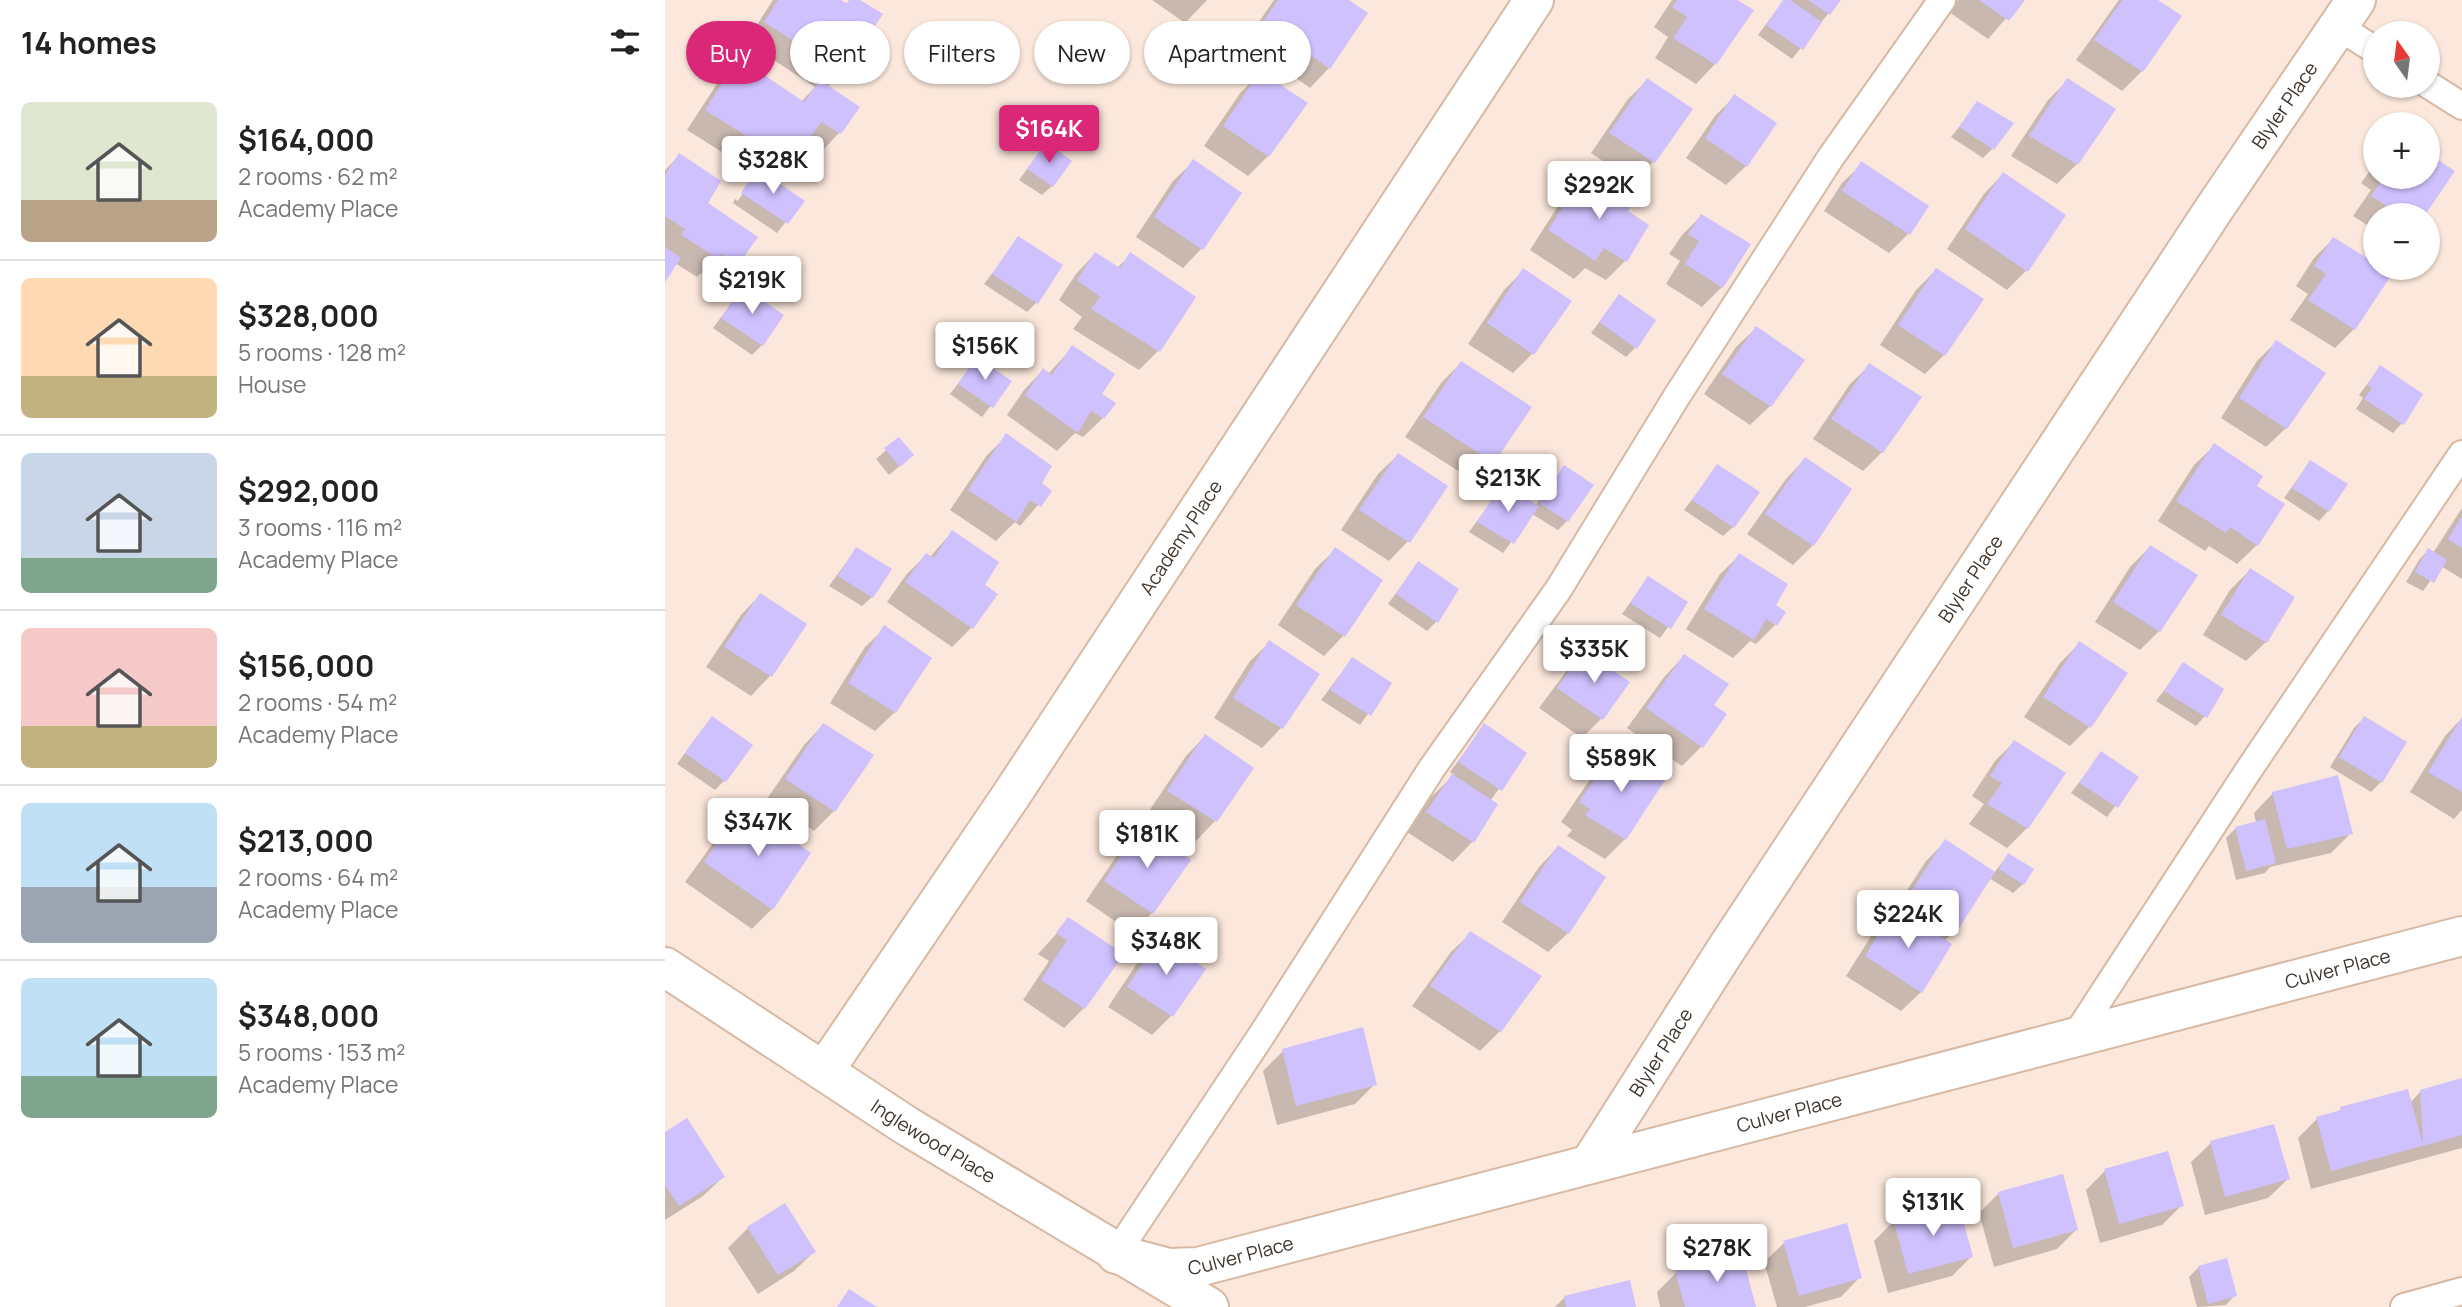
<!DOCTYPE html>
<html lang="en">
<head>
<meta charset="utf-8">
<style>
  :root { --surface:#fff; --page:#f2f2f2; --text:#222; --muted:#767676; --line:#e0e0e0; --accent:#db2777 }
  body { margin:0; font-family:Manrope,sans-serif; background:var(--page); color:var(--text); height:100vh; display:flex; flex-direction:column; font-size:26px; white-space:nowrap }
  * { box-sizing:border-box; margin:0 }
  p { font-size:23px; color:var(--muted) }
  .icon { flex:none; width:38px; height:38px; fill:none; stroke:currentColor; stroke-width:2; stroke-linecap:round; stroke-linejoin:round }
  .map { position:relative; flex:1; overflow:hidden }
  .side { display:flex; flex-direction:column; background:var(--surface); width:665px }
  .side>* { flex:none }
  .top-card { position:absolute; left:21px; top:21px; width:665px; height:63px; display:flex; gap:14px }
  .needle { width:46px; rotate:346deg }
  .tools { position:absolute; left:1698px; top:21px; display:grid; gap:14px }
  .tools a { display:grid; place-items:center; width:77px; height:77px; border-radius:50%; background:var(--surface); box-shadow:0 2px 5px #0004; font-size:35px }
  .price { position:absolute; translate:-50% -60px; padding:0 16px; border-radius:7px; background:#fff; color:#222; font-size:23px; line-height:46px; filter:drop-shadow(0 2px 4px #0008) }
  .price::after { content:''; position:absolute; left:50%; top:42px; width:21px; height:16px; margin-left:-10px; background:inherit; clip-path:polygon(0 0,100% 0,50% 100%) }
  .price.active { background:var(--accent); color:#fff }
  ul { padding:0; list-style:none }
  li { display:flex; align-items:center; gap:21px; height:175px; padding:0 21px }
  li+li { border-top:2px solid var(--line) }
  li span { display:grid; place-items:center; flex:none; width:196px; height:140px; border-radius:10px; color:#555 }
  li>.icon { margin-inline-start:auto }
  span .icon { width:84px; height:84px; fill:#fffc; stroke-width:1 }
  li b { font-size:30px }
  h2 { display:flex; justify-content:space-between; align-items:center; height:84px; padding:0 21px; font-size:30px }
  .pill { padding:0 24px; border-radius:32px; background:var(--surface); box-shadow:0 2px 5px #0004; font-size:24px; line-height:63px }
  .pill.active { background:var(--accent); color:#fff }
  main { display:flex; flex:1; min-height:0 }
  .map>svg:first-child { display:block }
  .shadow { fill:#0003 }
  .building { fill:#cfc0fe }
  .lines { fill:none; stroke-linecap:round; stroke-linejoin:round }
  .service-casing { stroke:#d7b8a3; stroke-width:30 }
  .minor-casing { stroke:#d7b8a3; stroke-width:42 }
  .service { stroke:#fff; stroke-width:26 }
  .minor { stroke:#fff; stroke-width:38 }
  .labels { text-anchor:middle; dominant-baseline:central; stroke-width:5; stroke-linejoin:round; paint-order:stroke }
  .street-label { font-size:19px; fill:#41352c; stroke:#fff }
</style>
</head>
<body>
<main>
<section class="side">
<h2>14 homes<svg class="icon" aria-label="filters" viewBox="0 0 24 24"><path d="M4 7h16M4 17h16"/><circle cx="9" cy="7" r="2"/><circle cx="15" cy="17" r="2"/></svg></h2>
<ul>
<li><span style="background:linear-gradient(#dfe7d0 70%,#b9a48a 0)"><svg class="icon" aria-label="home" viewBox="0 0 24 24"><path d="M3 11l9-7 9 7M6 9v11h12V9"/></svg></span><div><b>$164,000</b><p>2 rooms · 62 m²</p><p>Academy Place</p></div></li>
<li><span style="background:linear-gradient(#ffd9b3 70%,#c2b280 0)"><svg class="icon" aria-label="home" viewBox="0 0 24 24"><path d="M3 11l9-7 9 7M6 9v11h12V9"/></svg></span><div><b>$328,000</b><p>5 rooms · 128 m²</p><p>House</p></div></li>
<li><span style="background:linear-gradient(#c9d6e8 75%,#7fa58c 0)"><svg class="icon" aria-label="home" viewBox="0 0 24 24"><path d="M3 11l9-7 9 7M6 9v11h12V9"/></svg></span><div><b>$292,000</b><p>3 rooms · 116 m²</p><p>Academy Place</p></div></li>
<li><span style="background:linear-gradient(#f6c9c9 70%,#c2b280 0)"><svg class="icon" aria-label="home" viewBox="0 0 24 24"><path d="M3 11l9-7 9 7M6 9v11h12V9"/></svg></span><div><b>$156,000</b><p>2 rooms · 54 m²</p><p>Academy Place</p></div></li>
<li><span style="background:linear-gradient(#bfe0f5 60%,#9aa5b1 0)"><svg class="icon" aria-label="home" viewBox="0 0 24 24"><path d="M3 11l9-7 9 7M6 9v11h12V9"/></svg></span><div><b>$213,000</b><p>2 rooms · 64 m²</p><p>Academy Place</p></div></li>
<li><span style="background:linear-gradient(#bfe0f5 70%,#7fa58c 0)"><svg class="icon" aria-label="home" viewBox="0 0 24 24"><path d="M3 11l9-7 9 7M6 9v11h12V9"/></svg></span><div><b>$348,000</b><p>5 rooms · 153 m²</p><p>Academy Place</p></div></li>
</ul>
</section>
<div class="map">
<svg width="1797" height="1307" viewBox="0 0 1797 1307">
  <rect width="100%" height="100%" fill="#fbe7db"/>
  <g class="shadow">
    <path d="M108,0H173L180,5L185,0H192L216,15L177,72L162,87L192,107L174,133L155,153L139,143L109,181L137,201L112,233L68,203L70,199L73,201L87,178L65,165L68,159L22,130L55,79L74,60L136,102L150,87L81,42Z"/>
    <path d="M487,0H542L520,23Z"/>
    <path d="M609,0H681L701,13L664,68L645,88L580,42Z"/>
    <path d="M1007,0H1069L1050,64L1031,84L990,58L1003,37L989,27Z"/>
    <path d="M1119,0H1174L1127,59L1093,35Z"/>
    <path d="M1293,0H1357L1323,39L1284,12Z"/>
    <path d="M1454,0H1490L1514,17L1477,71L1457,91L1411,60Z"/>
    <path d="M596,73L641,103L603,156L583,176L539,146L576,92Z"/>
    <path d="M983,80L1026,109L988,162L969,182L926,153L963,99Z"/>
    <path d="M1402,81L1412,164L1392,184L1346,156L1383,100Z"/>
    <path d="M1069,97L1081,166L1061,185L1021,158L1050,116Z"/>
    <path d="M1313,103L1328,148L1318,158L1286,137Z"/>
    <path d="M381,144L387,186L377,195L354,180Z"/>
    <path d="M14,156L72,264L52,284L36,273L32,277L10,263L0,279V170Z"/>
    <path d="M528,162L537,248L518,268L471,237L508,181Z"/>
    <path d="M1197,164L1243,234L1224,253L1159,211L1177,183Z"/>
    <path d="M1710,164V177H1762L1787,172L1758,215H1710V230L1688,216L1706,190L1696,183Z"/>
    <path d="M921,173L960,261L941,280L920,268L909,279L865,250L902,192Z"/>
    <path d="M1338,174L1361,271L1342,290L1282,249L1319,194Z"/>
    <path d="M1036,216L1057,287L1037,307L1001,284L1015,261L1004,254L1017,235Z"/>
    <path d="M354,238L371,303L362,312L319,284Z"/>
    <path d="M1668,239L1724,275L1689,329L1670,348L1625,320L1643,294L1631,286L1649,258Z"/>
    <path d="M430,254L452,268L465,255L493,351L474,370L408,329L417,317L394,300L411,274Z"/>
    <path d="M859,270L905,301L867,354L848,373L803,344L839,290Z"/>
    <path d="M1271,270L1279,355L1260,374L1215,345L1251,290Z"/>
    <path d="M77,289L97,345L87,355L48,328Z"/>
    <path d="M954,296L970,348L961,357L926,333Z"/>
    <path d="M1091,328L1105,406L1085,425L1039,394L1071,347Z"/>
    <path d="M1611,342L1621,428L1601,447L1556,418L1592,361Z"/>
    <path d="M407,348L435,394L438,418L418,437L410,433L392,451L342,415L359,390L378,370L383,374Z"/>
    <path d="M312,359L344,382L317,417L285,394Z"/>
    <path d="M796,363L828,462L809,481L740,437L776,383Z"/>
    <path d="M1205,365L1217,452L1198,471L1148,439L1185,384Z"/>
    <path d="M1715,367L1737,423L1728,433L1691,409L1698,398L1694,395Z"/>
    <path d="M342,436L375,484L385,491L355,526L350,522L331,541L285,510L322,455Z"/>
    <path d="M234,439L237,464L224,475L211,459Z"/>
    <path d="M1549,446L1592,545L1572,564L1544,546L1540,551L1493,521L1529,465Z"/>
    <path d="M733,455L743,541L724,561L676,530L713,474Z"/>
    <path d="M1140,459L1148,545L1128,565L1082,534L1121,479Z"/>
    <path d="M1645,462L1663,511L1654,521L1619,498Z"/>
    <path d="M1053,466L1068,527L1058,536L1019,510Z"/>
    <path d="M899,467L902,521L893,530L867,514L838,553L804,532L838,486L870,506Z"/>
    <path d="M1797,508V579L1776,566L1758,591L1741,582L1754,560L1763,550L1768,553Z"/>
    <path d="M287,532L317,585L307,627L287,647L222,602L241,575L261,555L264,558Z"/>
    <path d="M1485,547L1494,631L1475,650L1430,622L1465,567Z"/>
    <path d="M191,549L207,597L197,606L164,586Z"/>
    <path d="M670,550L716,581L678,636L659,656L613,625L650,569Z"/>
    <path d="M1075,555L1110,625L1091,644L1085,641L1068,658L1021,629L1055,574Z"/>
    <path d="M753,563L771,622L762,631L723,604Z"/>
    <path d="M1585,570L1601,642L1581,661L1538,635L1565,590Z"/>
    <path d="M983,578L1021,603L995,638L957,614Z"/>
    <path d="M95,595L140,625L105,676L86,696L41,667L76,615Z"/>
    <path d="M220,628L230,712L210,731L165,703L200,647Z"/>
    <path d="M605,642L652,674L616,728L597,748L549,718L585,661Z"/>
    <path d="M1415,643L1425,726L1405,746L1359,717L1395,663Z"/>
    <path d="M919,653L937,718L917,738L874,708L900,673Z"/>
    <path d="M1019,656L1046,705L1059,715L1036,747L1017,766L962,728L1000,676Z"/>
    <path d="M687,659L724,684L695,725L656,700Z"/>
    <path d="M1519,664L1540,716L1531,726L1491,701Z"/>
    <path d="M1699,718L1716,782L1706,792L1665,767L1689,728Z"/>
    <path d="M1797,718V810L1789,819L1745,792L1780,736Z"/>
    <path d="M158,725L206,755L169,811L149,831L102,799L139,745Z"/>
    <path d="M819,726L860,754L825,801L831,805L807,842L788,862L742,832L767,796L789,775L785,772Z"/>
    <path d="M38,728L60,780L50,790L12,764Z"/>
    <path d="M540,736L586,768L550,821L531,841L484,811L521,756Z"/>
    <path d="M1349,742L1362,828L1342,848L1304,824L1319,804L1307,796L1330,761Z"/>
    <path d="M952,749L998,780L960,839L940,859L902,836L907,830L896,822L932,769Z"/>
    <path d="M1436,754L1472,777L1442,817L1406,793Z"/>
    <path d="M1608,793L1686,833L1666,853L1605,867L1600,873L1571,880L1561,838L1571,828L1591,823L1589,813Z"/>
    <path d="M79,808L143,854L107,909L87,929L20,882L59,828Z"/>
    <path d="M476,829L487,913L467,933L421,901L457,848Z"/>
    <path d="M1281,841L1329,873L1343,855L1358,884L1348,893L1324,878L1293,927L1279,941L1256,992L1236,1011L1181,976L1210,930L1229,910L1261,861Z"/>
    <path d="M893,847L903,933L883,952L837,922L874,867Z"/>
    <path d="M404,920L457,955L419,1008L399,1028L358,1000L384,961L373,954Z"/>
    <path d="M806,933L835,1031L815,1051L747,1006L786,952Z"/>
    <path d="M495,939L506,1016L487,1035L443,1007L475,959Z"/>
    <path d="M618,1051L710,1084L690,1104L612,1125L598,1071Z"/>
    <path d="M1797,1080V1148L1646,1189L1633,1138L1652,1119L1671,1113L1676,1109L1745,1103L1756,1091Z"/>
    <path d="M0,1134L58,1177L38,1196L0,1220Z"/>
    <path d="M1546,1143L1623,1179L1603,1198L1540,1215L1526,1162Z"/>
    <path d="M1440,1171L1517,1205L1497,1225L1435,1243L1421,1190Z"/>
    <path d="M1334,1193L1411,1230L1392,1249L1329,1267L1314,1213Z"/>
    <path d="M1229,1221L1306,1257L1287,1276L1223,1293L1209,1241Z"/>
    <path d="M83,1228L149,1252L129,1271L93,1294L63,1248Z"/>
    <path d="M1119,1243L1195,1277L1176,1297L1140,1307H1112L1099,1262Z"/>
    <path d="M1534,1267L1570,1295L1561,1305L1532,1307L1524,1277Z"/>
    <path d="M1011,1273L1089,1307H995L992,1292Z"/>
    <path d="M900,1297L969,1307H890Z"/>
  </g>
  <g class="building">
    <path d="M113,0H176L182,4L184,0H195L218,14L179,73L99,22Z"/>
    <path d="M613,0H684L703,13L665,69L598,22Z"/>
    <path d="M1012,0H1072L1089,10L1051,65L1008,38L1022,17L1007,7Z"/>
    <path d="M1118,0H1125L1157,22L1138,50L1101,25Z"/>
    <path d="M1143,0H1176L1165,15Z"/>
    <path d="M1314,0H1360L1344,21Z"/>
    <path d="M1457,0H1493L1517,16L1478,72L1429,40Z"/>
    <path d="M74,58L139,102L155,80L195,107L176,134L156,122L123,170L83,144L86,139L40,110Z"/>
    <path d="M595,71L643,103L604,157L558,126Z"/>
    <path d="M982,78L1028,109L990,163L944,133Z"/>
    <path d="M1402,78L1451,109L1413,165L1364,136Z"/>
    <path d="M1069,94L1112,123L1082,167L1040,138Z"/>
    <path d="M1312,101L1349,123L1329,150L1294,127Z"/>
    <path d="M381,142L407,161L388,187L362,169Z"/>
    <path d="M14,153L56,181L43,203L93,237L73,265L56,254L53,259L16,235L20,229L0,216V175Z"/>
    <path d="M1762,153L1790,171L1760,215H1736L1706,196L1719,177H1762Z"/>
    <path d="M528,159L577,193L538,250L489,217Z"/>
    <path d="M1196,161L1264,206L1245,235L1177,191Z"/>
    <path d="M92,168L140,201L123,224L76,193Z"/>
    <path d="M921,171L968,203L963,211L984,225L962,262L939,248L930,261L883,230Z"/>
    <path d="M1338,172L1401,215L1363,272L1300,229Z"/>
    <path d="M1036,214L1086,244L1058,288L1020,264L1034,241L1023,234Z"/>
    <path d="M353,236L398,265L373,304L327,274Z"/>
    <path d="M1668,237L1710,263V268H1717L1727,274L1690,330L1643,300L1661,274L1649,266Z"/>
    <path d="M0,247L16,258L0,282Z"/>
    <path d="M430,252L455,268L465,252L531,297L495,352L426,309L435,297L412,280Z"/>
    <path d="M858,268L907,301L869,355L822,323Z"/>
    <path d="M1271,268L1319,299L1280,356L1233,325Z"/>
    <path d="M77,286L119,315L98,346L56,318Z"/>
    <path d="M954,294L991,320L972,349L934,322Z"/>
    <path d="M1091,326L1140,360L1106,407L1057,374Z"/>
    <path d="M1611,340L1661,373L1622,429L1574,398Z"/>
    <path d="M407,345L450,374L437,394L451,403L439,419L426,411L413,433L360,395L378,368L387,375Z"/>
    <path d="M311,357L347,381L328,408L293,384Z"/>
    <path d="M796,361L867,407L829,463L758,417Z"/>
    <path d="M1204,363L1257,397L1218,453L1166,419Z"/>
    <path d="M1715,365L1758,394L1739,425L1699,399L1707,388L1702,385Z"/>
    <path d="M341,433L387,466L377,483L387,491L376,507L365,500L352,522L303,490Z"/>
    <path d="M234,437L249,455L235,467L219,448Z"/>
    <path d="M1549,443L1598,476L1592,486L1620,504L1593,546L1565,527L1561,533L1511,501Z"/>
    <path d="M733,453L783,486L745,543L694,510Z"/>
    <path d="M1140,457L1187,489L1149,546L1100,514Z"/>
    <path d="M1645,460L1683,484L1664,512L1627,488Z"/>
    <path d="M1052,464L1095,492L1069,528L1027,500Z"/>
    <path d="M899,465L929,485L903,522L874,503Z"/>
    <path d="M838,483L874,506L849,544L812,522Z"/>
    <path d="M1797,516V548L1783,539Z"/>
    <path d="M287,530L334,562L320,585L333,594L308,629L240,582L261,553L269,558Z"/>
    <path d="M1485,545L1533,575L1495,632L1448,602Z"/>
    <path d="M191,547L227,569L208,598L173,576Z"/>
    <path d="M670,547L718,580L680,637L631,605Z"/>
    <path d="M1763,548L1782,560L1769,583L1750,572Z"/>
    <path d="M1074,553L1123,584L1111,605L1121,612L1112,626L1101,619L1089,640L1039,609Z"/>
    <path d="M753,561L794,589L773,623L731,594Z"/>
    <path d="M1585,568L1630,597L1602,643L1556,615Z"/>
    <path d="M983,576L1023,602L1006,629L965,603Z"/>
    <path d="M95,593L142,624L107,677L59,647Z"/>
    <path d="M219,625L267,658L231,713L183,683Z"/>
    <path d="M604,640L655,674L618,729L568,698Z"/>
    <path d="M1414,641L1463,673L1426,728L1378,697Z"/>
    <path d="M919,651L965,682L938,720L892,688Z"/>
    <path d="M1019,654L1064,684L1049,705L1062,714L1038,748L981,708Z"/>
    <path d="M687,657L727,683L706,716L665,690Z"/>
    <path d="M1518,662L1559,689L1542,718L1499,691Z"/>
    <path d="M47,716L88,745L61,782L20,753Z"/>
    <path d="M1699,716L1742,742L1717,783L1674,757Z"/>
    <path d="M1797,717V792L1763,772Z"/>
    <path d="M158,723L209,755L170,812L120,779Z"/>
    <path d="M819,723L862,753L837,791L793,762Z"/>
    <path d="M540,734L589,768L552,822L502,791Z"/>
    <path d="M1349,740L1401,773L1363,829L1322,804L1337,783L1325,776Z"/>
    <path d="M952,747L1000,780L961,840L920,815L925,809L914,802Z"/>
    <path d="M1436,751L1474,777L1453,808L1414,783Z"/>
    <path d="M787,774L833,804L809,843L761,812Z"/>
    <path d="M1673,775L1688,834L1622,849L1607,792Z"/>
    <path d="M78,806L146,853L108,910L39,862Z"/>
    <path d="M1600,819L1611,863L1581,871L1570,827Z"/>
    <path d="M476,827L526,860L488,914L439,881Z"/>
    <path d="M1280,839L1330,872L1294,928L1244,895Z"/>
    <path d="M893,845L941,877L904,934L855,902Z"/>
    <path d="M1343,853L1369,869L1359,885L1334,869Z"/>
    <path d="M1229,908L1287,944L1257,993L1200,956Z"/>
    <path d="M403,917L459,954L420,1009L376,980L402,940L391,933Z"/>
    <path d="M805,931L877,976L836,1032L765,986Z"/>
    <path d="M495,937L541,969L508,1017L462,987Z"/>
    <path d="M698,1027L712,1085L631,1106L617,1049Z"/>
    <path d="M1797,1078V1135L1666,1171L1651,1117L1676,1110L1675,1107L1743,1089L1758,1145L1755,1090Z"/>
    <path d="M22,1118L60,1177L14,1206L0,1185V1132Z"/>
    <path d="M1609,1124L1625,1179L1560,1197L1545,1141Z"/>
    <path d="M1503,1151L1519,1206L1454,1224L1439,1169Z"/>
    <path d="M1398,1174L1413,1230L1348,1248L1333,1192Z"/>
    <path d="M1293,1202L1308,1257L1243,1274L1228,1219Z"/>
    <path d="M120,1203L151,1252L113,1275L82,1227Z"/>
    <path d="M1182,1223L1197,1278L1134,1296L1118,1241Z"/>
    <path d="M1077,1254L1091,1307H1020L1010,1271Z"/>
    <path d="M1562,1258L1572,1296L1543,1304L1533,1266Z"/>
    <path d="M965,1280L971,1307H901L899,1296Z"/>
    <path d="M184,1289L212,1307H172Z"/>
  </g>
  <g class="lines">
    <g class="service-casing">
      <g id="service">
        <path d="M1674,27L1710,50"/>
        <path d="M1762,84L1797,106"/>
        <path d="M1411,1035L1583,771L1797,454"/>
        <path d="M451,1254L596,1036L767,768L893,590L1012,396L1166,157L1277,0"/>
        <path d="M1739,1307L1797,1291"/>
      </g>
    </g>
    <g class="minor-casing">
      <g id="minor">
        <path id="s1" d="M0,967L242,1126L544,1307"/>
        <path id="s2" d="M159,1071L345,797L869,0"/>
        <path id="s3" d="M926,1162L1060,951L1551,206L1691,0"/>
        <path id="s4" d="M451,1254L504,1268L533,1267L1797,936"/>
      </g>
    </g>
    <use href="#service" class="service"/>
    <use href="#minor" class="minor"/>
  </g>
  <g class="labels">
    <g class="street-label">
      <text stroke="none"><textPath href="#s3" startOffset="1264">Blyler Place</textPath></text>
      <text stroke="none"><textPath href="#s2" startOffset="642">Academy Place</textPath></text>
      <text stroke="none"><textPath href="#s3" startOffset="696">Blyler Place</textPath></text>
      <text stroke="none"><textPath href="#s4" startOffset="1262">Culver Place</textPath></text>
      <text stroke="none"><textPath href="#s3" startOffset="130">Blyler Place</textPath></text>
      <text stroke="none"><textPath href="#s4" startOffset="695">Culver Place</textPath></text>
      <text stroke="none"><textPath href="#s1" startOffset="320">Inglewood Place</textPath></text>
      <text stroke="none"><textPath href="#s4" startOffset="128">Culver Place</textPath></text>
    </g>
  </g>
</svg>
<div class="tools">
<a><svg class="needle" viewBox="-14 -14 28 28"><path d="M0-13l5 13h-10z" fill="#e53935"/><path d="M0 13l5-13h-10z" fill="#767676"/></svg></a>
<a>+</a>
<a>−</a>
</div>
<b class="price active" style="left:384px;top:165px">$164K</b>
<b class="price" style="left:108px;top:196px">$328K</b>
<b class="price" style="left:934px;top:221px">$292K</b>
<b class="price" style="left:87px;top:316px">$219K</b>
<b class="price" style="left:320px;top:382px">$156K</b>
<b class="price" style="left:843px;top:514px">$213K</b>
<b class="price" style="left:929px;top:685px">$335K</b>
<b class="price" style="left:956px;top:794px">$589K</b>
<b class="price" style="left:93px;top:858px">$347K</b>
<b class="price" style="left:482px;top:870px">$181K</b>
<b class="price" style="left:1243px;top:950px">$224K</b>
<b class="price" style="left:501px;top:977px">$348K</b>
<b class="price" style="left:1268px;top:1238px">$131K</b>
<b class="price" style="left:1052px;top:1284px">$278K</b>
<div class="top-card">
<a class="pill active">Buy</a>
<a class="pill">Rent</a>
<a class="pill">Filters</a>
<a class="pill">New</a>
<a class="pill">Apartment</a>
</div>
</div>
</main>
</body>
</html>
